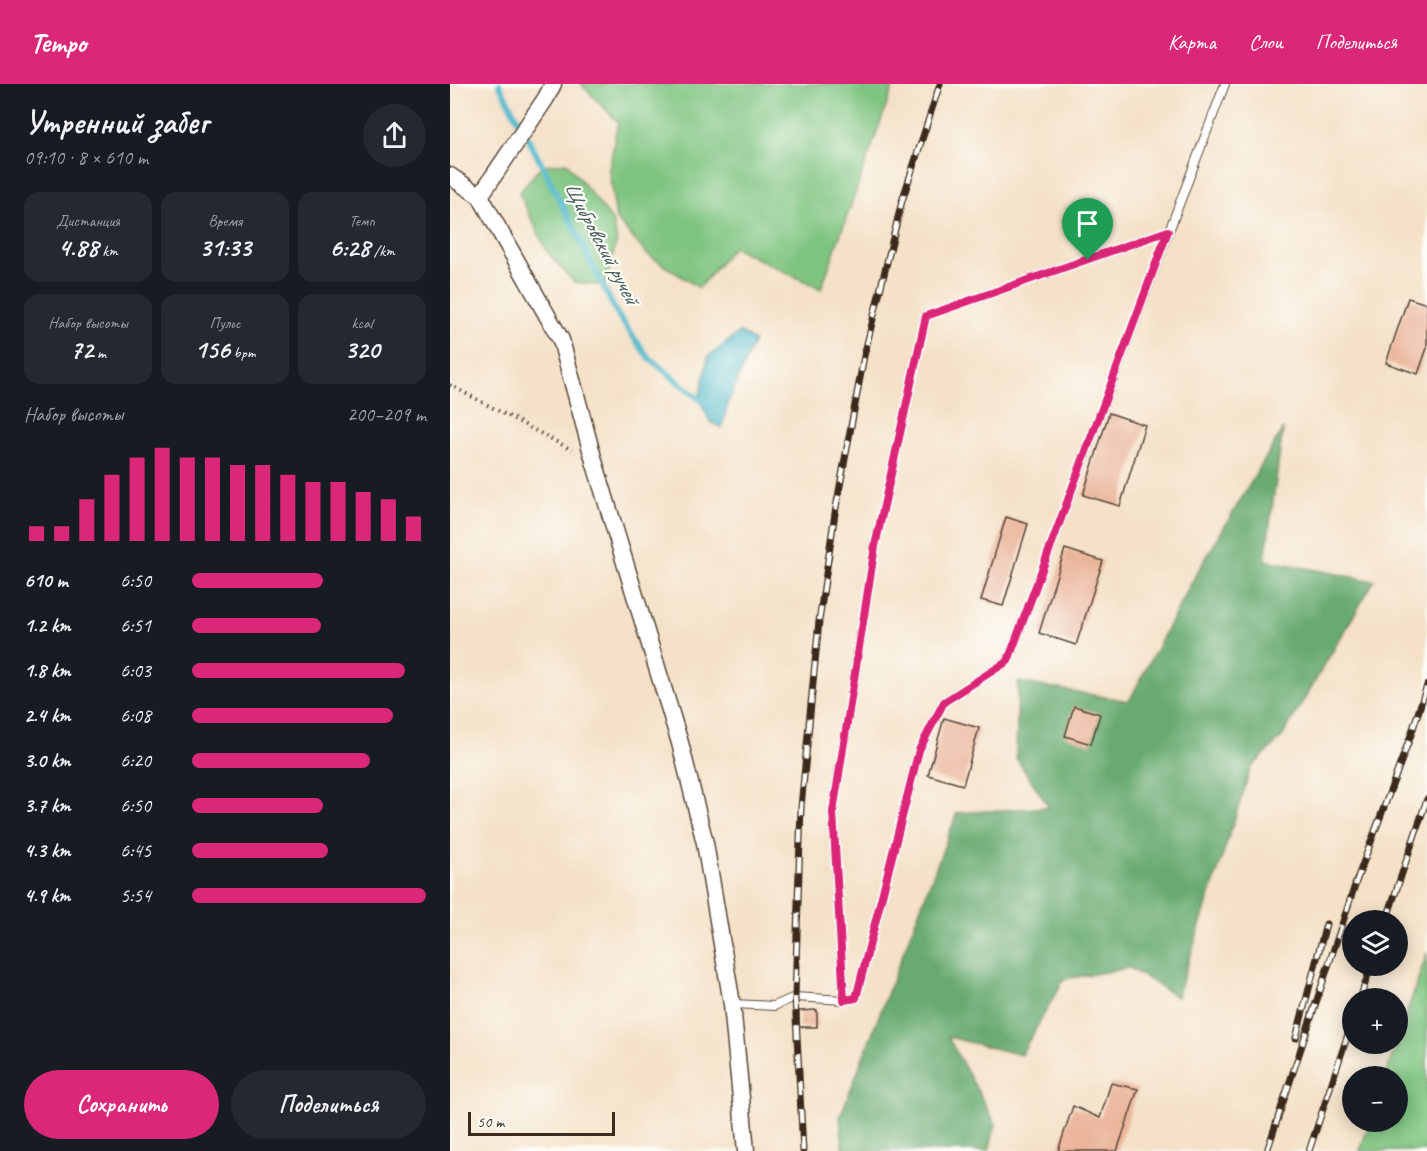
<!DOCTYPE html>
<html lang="ru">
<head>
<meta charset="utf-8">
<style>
	body { margin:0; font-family:Caveat,sans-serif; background:#242831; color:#f1f3f6; height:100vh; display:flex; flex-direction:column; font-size:22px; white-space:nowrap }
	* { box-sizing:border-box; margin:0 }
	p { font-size:20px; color:#9ea1a6 }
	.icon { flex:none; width:33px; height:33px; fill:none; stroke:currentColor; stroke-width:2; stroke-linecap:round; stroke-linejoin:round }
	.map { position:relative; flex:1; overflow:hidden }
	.details { display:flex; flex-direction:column; background:#171b24; width:450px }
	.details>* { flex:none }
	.fabs { position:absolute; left:892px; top:826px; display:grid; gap:12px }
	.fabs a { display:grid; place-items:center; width:66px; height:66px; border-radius:50%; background:#171b24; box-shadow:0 3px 15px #0003; font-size:30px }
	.scale { position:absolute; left:18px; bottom:15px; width:147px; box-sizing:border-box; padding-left:6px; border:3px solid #3b2a1e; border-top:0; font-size:16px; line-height:21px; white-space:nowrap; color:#3b2a1e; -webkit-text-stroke:4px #fdfcf7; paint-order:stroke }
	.pin { position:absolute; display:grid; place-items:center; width:51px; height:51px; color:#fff; margin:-62px -26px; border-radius:50% 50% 50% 0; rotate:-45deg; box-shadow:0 0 6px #0007 }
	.pin .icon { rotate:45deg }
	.round { display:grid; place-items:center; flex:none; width:63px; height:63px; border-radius:32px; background:#242831 }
	.summary { display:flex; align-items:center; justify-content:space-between; height:102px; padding:0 24px }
	h1 { font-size:33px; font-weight:600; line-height:45px }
	.stats { display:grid; grid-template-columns:repeat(3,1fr); gap:9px; height:102px; padding:6px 24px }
	.stats div { display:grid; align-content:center; border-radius:15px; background:#242831; text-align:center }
	.stats b { font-size:26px; font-weight:600 }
	.stats small { font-size:16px; font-weight:400 }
	.stats p { font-size:16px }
	.chart { height:168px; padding:12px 24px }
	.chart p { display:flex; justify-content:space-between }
	.chart svg { width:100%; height:108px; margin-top:6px; stroke:#db2777; stroke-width:6 }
	.primary-button { display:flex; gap:12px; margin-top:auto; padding:12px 24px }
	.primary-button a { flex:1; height:69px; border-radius:36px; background:#db2777; color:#fff; font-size:24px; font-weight:600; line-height:69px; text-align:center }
	.primary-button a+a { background:#242831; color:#f1f3f6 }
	ul { padding:0 24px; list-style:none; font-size:20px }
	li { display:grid; grid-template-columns:96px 72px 1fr; align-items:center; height:45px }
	li i { height:15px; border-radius:8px; background:#db2777 }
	header { display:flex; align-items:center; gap:36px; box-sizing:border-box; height:84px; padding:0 30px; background:#db2777; color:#fff }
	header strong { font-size:28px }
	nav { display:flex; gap:33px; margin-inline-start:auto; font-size:21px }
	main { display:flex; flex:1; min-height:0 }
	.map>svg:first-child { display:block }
	.green { fill:#7fc581; stroke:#5d7850; stroke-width:1.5 }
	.forest { fill:#67aa6f; stroke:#516a46; stroke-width:1.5 }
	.water { fill:#4db8ca; stroke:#447174; stroke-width:1.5 }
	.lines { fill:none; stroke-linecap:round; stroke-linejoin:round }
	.stream { stroke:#4db8ca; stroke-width:6 }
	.building { fill:#ebb59c }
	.service-casing { stroke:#574537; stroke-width:10 }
	.minor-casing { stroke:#574537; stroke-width:19 }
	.path { stroke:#574537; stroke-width:4; stroke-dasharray:1.5 4.5; stroke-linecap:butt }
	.service { stroke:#fff; stroke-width:8 }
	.minor { stroke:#fff; stroke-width:16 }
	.rail-casing { stroke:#3b2a1e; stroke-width:7 }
	.rail { stroke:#fdfcf7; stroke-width:4.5; stroke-dasharray:14; stroke-linecap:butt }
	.route-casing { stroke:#fff; stroke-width:12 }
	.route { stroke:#db2777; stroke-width:8 }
	.labels { text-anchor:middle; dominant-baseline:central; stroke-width:4.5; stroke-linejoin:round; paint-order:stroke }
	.water-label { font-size:22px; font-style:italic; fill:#415c5a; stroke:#fdfcf7 }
</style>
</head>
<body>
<header>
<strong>Tempo</strong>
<nav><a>Карта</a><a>Слои</a><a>Поделиться</a></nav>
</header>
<main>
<section class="details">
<div class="summary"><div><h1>Утренний забег</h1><p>09:10 · 8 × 610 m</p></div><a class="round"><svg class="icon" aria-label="share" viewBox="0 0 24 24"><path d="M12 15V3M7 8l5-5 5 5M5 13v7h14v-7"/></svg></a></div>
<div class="stats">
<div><p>Дистанция</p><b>4.88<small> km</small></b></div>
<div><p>Время</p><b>31:33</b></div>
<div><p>Темп</p><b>6:28<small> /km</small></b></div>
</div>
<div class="stats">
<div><p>Набор высоты</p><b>72<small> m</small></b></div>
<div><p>Пульс</p><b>156<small> bpm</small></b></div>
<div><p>kcal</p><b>320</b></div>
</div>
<div class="chart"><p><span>Набор высоты</span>200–209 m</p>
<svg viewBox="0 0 160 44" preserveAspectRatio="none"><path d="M5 44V38M15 44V38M25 44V27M35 44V17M45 44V10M55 44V6M65 44V10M75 44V10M85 44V13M95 44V13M105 44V17M115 44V20M125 44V20M135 44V24M145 44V27M155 44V34"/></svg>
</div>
<ul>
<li><b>610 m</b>6:50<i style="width:56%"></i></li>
<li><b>1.2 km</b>6:51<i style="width:55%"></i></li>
<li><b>1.8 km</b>6:03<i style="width:91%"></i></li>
<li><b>2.4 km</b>6:08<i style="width:86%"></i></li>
<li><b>3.0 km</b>6:20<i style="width:76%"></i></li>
<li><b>3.7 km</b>6:50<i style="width:56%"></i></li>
<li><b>4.3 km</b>6:45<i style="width:58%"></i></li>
<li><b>4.9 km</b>5:54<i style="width:100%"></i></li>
</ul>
<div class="primary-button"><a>Сохранить</a><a>Поделиться</a></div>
</section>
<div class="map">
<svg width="977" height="1067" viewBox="0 0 977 1067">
	<rect width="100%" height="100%" fill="#fdfcf7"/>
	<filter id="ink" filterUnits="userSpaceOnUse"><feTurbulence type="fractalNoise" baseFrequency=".0167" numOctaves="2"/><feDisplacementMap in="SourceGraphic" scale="12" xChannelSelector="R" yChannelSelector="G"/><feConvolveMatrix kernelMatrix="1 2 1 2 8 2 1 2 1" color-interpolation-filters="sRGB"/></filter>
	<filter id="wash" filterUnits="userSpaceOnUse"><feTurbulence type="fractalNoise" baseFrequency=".008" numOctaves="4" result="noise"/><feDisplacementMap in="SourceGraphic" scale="24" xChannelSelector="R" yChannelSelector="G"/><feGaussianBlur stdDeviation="1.35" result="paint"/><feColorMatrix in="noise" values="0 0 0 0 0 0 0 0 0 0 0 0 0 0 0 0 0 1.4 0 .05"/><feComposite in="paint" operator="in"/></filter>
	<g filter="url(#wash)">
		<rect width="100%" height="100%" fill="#f4e1c7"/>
		<path class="green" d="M131,0H444L371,205L283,163L249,204L197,170L166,135L159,86L168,38Z
			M117,79L162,136L167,155L155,202L124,198L98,169L69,109L92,81Z
			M977,869V1067H910L920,1038H948V993H935L946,960H948V955Z"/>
		<path class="forest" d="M833,345L815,476L924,497L832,653L801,684L727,913L680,884L614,895L571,971L498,953L546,1040L539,1067H393L390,1033L507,729L599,723L566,674L568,598L679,617L745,492Z"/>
		<path class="water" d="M290,248L304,257L279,316L272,344L260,338L249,315L258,273Z"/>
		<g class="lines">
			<path class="stream" d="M49,0L92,81L167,230L198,273L249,315"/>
		</g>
		<g id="blocks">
			<path class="building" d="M958,214L977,220V264L968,290L936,279Z
				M659,329L695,341L670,422L633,411Z
				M556,433L578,440L553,522L531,516Z
				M615,465L653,477L626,561L589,549Z
				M624,622L650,630L641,660L615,652Z
				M494,634L529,644L513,701L478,691Z
				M367,926V943H349V927Z
				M661,999L688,1005L667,1067H608L623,1022L650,1034Z"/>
		</g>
	</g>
	<g filter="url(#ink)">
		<use href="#blocks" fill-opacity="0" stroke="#574537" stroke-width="1.5"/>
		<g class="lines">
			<g class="service-casing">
				<path id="service" d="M394,916L383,728L425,462L476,232L718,147
					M282,920L324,922L345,913L394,916L406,914L469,666L494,618L558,577L703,189L775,0"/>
			</g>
			<g class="minor-casing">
				<path id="minor" d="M0,92L30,112L111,256L144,377L230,659L255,759L282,920L296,1067
					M30,112L96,14L103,0"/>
			</g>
			<path class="path" d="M0,301L122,366"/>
			<use href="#service" class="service"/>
			<use href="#minor" class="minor"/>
			<g class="rail-casing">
				<path id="rail" d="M936,837L977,715
					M910,915L921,882
					M846,954L876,840
					M353,1067L345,913L351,723L369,537L385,429L414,272L452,117L490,0
					M817,1067L906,798L961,651L977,601
					M859,1067L903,935"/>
			</g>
			<use href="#rail" class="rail"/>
		</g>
	</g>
	<g class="lines" filter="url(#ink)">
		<g class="route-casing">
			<path id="route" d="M718,147L558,577L494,618L469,666L406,914L394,916L383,728L425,462L476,232Z"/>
		</g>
		<use href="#route" class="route"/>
	</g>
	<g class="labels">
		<g class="water-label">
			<text transform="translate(152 159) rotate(62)">Щибровский ручей</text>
		</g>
	</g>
</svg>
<div class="fabs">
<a><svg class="icon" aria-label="layers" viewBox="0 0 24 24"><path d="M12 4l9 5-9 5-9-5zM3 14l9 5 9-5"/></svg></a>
<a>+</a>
<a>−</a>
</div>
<div class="scale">50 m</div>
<div class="pin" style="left:638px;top:176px;background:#1e9e55"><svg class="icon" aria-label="arrive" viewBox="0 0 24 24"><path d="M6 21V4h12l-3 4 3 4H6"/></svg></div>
</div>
</main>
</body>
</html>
